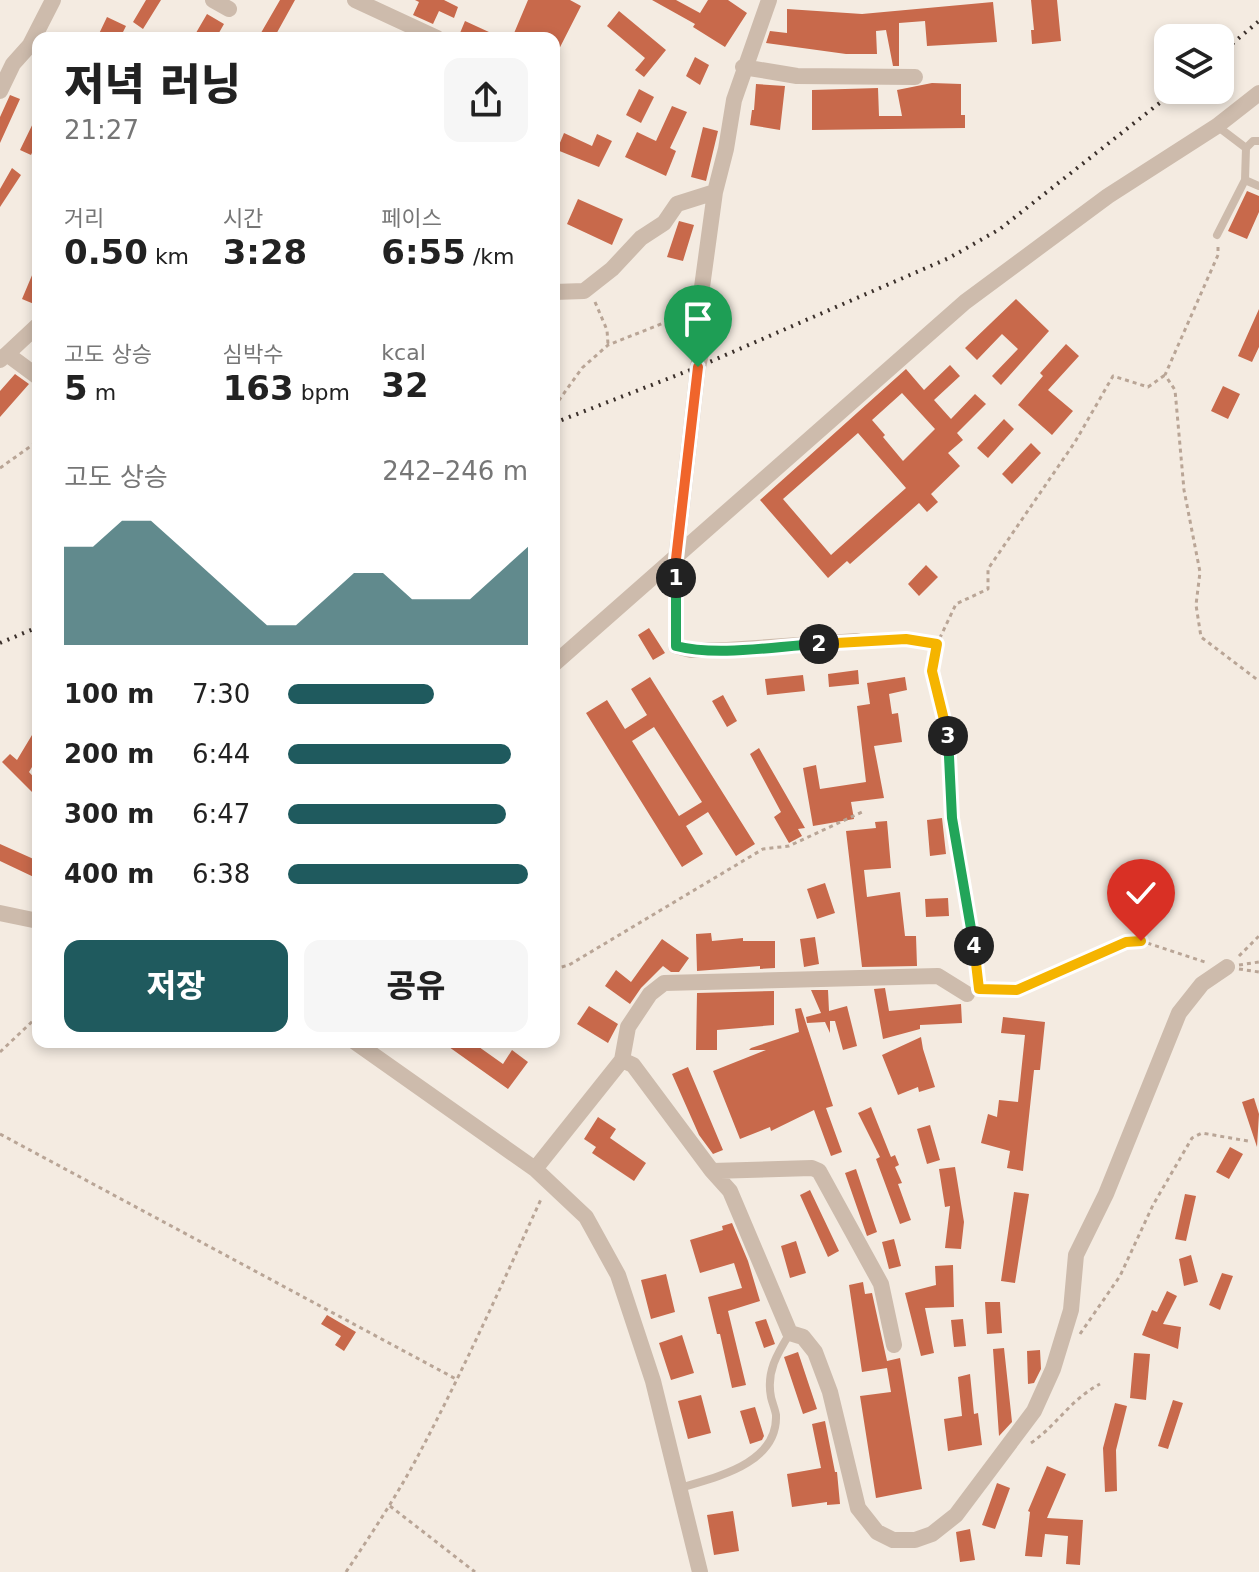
<!DOCTYPE html>
<html lang="ko">
<head>
<meta charset="utf-8">
<style>
	body { margin:0; font-family:"DejaVu Sans","Noto Sans KR",sans-serif; background:#f6f6f6; color:#222; height:100vh; display:flex; flex-direction:column; font-size:30px; white-space:nowrap }
	* { box-sizing:border-box; margin:0 }
	p { font-size:26px; color:#767676 }
	.icon { flex:none; width:44px; height:44px; fill:none; stroke:currentColor; stroke-width:2; stroke-linecap:round; stroke-linejoin:round }
	.map { position:relative; flex:1; overflow:hidden }
	.panel { position:absolute; left:32px; top:32px; width:528px; height:1016px; display:flex; flex-direction:column; background:#fff; border-radius:16px; box-shadow:0 4px 12px #0003 }
	.panel>* { flex:none }
	.buttons { position:absolute; left:1154px; top:24px; display:grid; gap:16px }
	.buttons a { display:grid; place-items:center; width:80px; height:80px; border-radius:16px; background:#fff; box-shadow:0 4px 12px #0003; font-size:40px }
	.pin { position:absolute; display:grid; place-items:center; width:68px; height:68px; color:#fff; margin:-82px -34px; border-radius:50% 50% 50% 0; rotate:-45deg; box-shadow:0 0 8px #0007 }
	.pin .icon { rotate:45deg }
	.km { position:absolute; width:40px; height:40px; margin:-20px; border-radius:50%; background:#222; color:#fff; font-size:22px; line-height:40px; text-align:center }
	.round { display:grid; place-items:center; flex:none; width:84px; height:84px; border-radius:16px; background:#f6f6f6 }
	.head { display:flex; align-items:center; justify-content:space-between; height:136px; padding:0 32px }
	h1 { font-size:44px; font-weight:800; line-height:60px }
	.stats { display:grid; grid-template-columns:repeat(3,1fr); gap:12px; height:136px; padding:8px 32px }
	.stats div { display:grid; align-content:center }
	.stats b { font-size:34px; font-weight:800 }
	.stats small { font-size:22px; font-weight:400 }
	.stats p { font-size:22px }
	.chart { height:224px; padding:16px 32px }
	.chart p { display:flex; justify-content:space-between }
	.chart svg { width:100%; height:144px; margin-top:8px; fill:#1f5a5e; opacity:.7 }
	.cta { display:flex; gap:16px; margin-top:auto; padding:16px 32px }
	.cta a { flex:1; height:92px; border-radius:16px; background:#1f5a5e; color:#fff; font-size:32px; font-weight:800; line-height:92px; text-align:center }
	.cta a+a { background:#f6f6f6; color:#222 }
	ul { padding:0 32px; list-style:none; font-size:26px }
	li { display:grid; grid-template-columns:128px 96px 1fr; align-items:center; height:60px }
	li i { height:20px; border-radius:10px; background:#1f5a5e }
	.map>svg:first-child { display:block }
	.building { fill:#c8694b; fill-rule:evenodd }
	.lines { fill:none; stroke-linecap:round; stroke-linejoin:round }
	.path { stroke:#b9a596; stroke-width:3; stroke-dasharray:4 4; stroke-linecap:butt }
	.service { stroke:#cdbbac; stroke-width:8 }
	.minor { stroke:#cdbbac; stroke-width:16 }
	.rail { stroke:#3b302b; stroke-width:4; stroke-dasharray:2 6; stroke-linecap:butt }
	.split-1-casing { stroke:#fff; stroke-width:16 }
	.split-2-casing { stroke:#fff; stroke-width:16 }
	.split-3-casing { stroke:#fff; stroke-width:16 }
	.split-4-casing { stroke:#fff; stroke-width:16 }
	.split-5-casing { stroke:#fff; stroke-width:16 }
	.split-1 { stroke:#f0652b; stroke-width:10 }
	.split-2 { stroke:#22a559; stroke-width:10 }
	.split-3 { stroke:#f5b400; stroke-width:10 }
	.split-4 { stroke:#22a559; stroke-width:10 }
	.split-5 { stroke:#f5b400; stroke-width:10 }
</style>
</head>
<body>
<div class="map">
<svg width="1259" height="1572" viewBox="0 0 1259 1572">
	<rect width="100%" height="100%" fill="#f4ebe1"/>
	<path class="building" d="M146,0H161L143,29L133,22Z
		M280,0H295L274,38H258Z
		M415,0H444L458,7L454,18L439,11L433,24L413,15L419,2Z
		M528,0H570L581,6L554,59V38H512Z
		M652,0H676L700,13L708,0H728L747,13L725,47L693,27L695,24Z
		M1031,0H1057L1061,41L1032,44L1031,30H1034Z
		M993,2L997,42L927,46L925,21L899,23V66H893L886,30L876,31L877,54H846L766,43L770,31L787,33V9L862,14Z
		M619,11L666,50L644,77L635,70L645,58L607,26Z
		M207,14L224,24L216,38H193Z
		M107,17L126,26L120,38H97Z
		M465,21L502,38H470L460,33Z
		M695,57L709,65L700,85L686,76Z
		M932,83L961,84V115H965V128L812,130V90L878,88L879,116H902L897,90Z
		M756,84L785,86L780,130L750,125L752,110H754Z
		M639,89L654,97L641,123L626,115Z
		M10,95L20,99L0,143V117Z
		M672,106L687,112L670,148L676,151L666,176L625,157L637,132L656,141Z
		M38,113V140L31,155L20,150Z
		M703,127L718,131L706,181L691,177Z
		M564,133L592,146L597,134L612,141L599,167L557,150Z
		M12,168L21,175L0,207V189Z
		M1247,191L1259,196V212L1247,239L1228,231Z
		M578,199L623,219L612,245L567,224Z
		M679,221L694,225L683,261L667,257Z
		M38,261V296L34,304L22,299Z
		M1016,299L1049,331L1001,385L992,376L1018,349L1002,334L977,360L965,348Z
		M1259,309V347L1252,362L1238,356Z
		M1066,344L1079,356L1048,390L1073,411L1052,435L1018,405L1043,376L1040,373Z
		M950,365L960,376L934,400L951,419L975,394L986,404L957,433L963,440L948,453L960,466L931,494L938,502L927,512L919,503L850,564L847,561L828,578L760,500L906,369L924,390ZM902,393L935,429L903,461L883,437L885,435L872,420ZM858,433L906,488L831,555L783,499Z
		M15,374L29,384L0,417V391Z
		M1223,386L1240,394L1228,419L1211,411Z
		M1004,419L1014,429L988,458L977,448Z
		M1031,443L1041,453L1012,484L1002,474Z
		M926,565L938,577L919,596L908,584Z
		M649,628L665,653L653,660L638,635Z
		M858,670L859,684L829,687L828,674Z
		M803,675L805,691L767,695L765,679Z
		M650,677L755,844L736,856L708,812L686,826L703,854L682,867L586,713L607,700L625,729L647,715L631,689ZM654,727L702,802L679,816L632,741Z
		M905,677L907,690L889,694L892,714L898,713L902,742L874,746L884,798L851,802L854,819L813,826L803,768L816,765L820,789L866,782L857,706L870,704L867,683Z
		M723,695L737,721L727,727L712,701Z
		M38,725V757L29,772L38,782V798L2,762L10,754L17,760Z
		M759,748L805,828L798,829L802,836L789,843L774,817L781,812L750,754Z
		M942,818L946,854L930,856L927,820Z
		M887,821L891,868L864,870L867,897L900,892L905,936H916L917,966L862,967L846,831L876,828L875,822Z
		M0,844L38,861V879L0,861Z
		M825,883L835,913L817,919L807,889Z
		M948,898L949,916L926,917L925,899Z
		M711,933L712,941L743,938V941H775V968L760,969V966L697,971L696,934Z
		M815,937L819,964L804,967L800,939Z
		M662,939L689,958L679,972H671L663,966L641,988L630,1004L605,986L616,970L631,982Z
		M885,988L889,1011L961,1004L962,1023L920,1025V1029L883,1039L874,989Z
		M811,990H828L829,1011L847,1006L857,1046L843,1050L835,1021H830V1033L825,1022L807,1023L806,1017L821,1013Z
		M774,991V1025L717,1030V1050H696L697,993Z
		M589,1006L618,1024L608,1043L577,1024Z
		M801,1008L833,1106L826,1108L842,1152L831,1156L814,1110L771,1131L770,1127L740,1139L713,1071L766,1050H749L751,1048L799,1032L795,1009Z
		M1003,1017L1045,1022L1040,1070H1034L1023,1171L1007,1168L1010,1151L981,1143L988,1114L997,1117L999,1100L1018,1102L1025,1035L1001,1033Z
		M921,1037L923,1049L935,1087L919,1092L918,1087L898,1095L882,1055Z
		M442,1042H472L503,1064L512,1050L528,1062L508,1089Z
		M688,1067L723,1150L713,1154L699,1135L672,1074Z
		M1254,1098L1259,1114L1257,1147L1242,1102Z
		M871,1107L891,1157L895,1155L899,1165L895,1167L902,1183L898,1184L911,1220L900,1224L876,1159L880,1157L858,1113Z
		M598,1117L616,1129L610,1138L646,1163L634,1181L592,1153L596,1147L584,1139Z
		M930,1125L940,1160L927,1164L917,1129Z
		M1230,1147L1243,1154L1229,1179L1216,1172Z
		M955,1167L964,1222L961,1249L945,1248L950,1206L945,1207L939,1169Z
		M856,1169L877,1232L867,1236L845,1173Z
		M810,1190L839,1251L828,1257L800,1195Z
		M1014,1192L1029,1194L1015,1283L1001,1281Z
		M1185,1194L1196,1196L1186,1241L1175,1239Z
		M732,1223L748,1261L760,1301L728,1311L746,1385L732,1388L720,1334H717L708,1297L742,1288L734,1263L700,1273L690,1240L723,1230L722,1226Z
		M894,1239L901,1266L889,1269L882,1242Z
		M796,1241L806,1273L790,1278L781,1246Z
		M1191,1255L1198,1282L1184,1286L1179,1259Z
		M953,1265L954,1307L925,1308L934,1353L921,1356L905,1293L936,1285L935,1266Z
		M1222,1273L1233,1276L1220,1310L1209,1305Z
		M666,1274L675,1312L651,1319L641,1280Z
		M863,1282L865,1294L872,1293L887,1361L900,1358L922,1489L876,1498L860,1396L891,1392L887,1368L862,1372L849,1285Z
		M1167,1291L1177,1296L1163,1324L1181,1327L1178,1349L1142,1335L1152,1310L1157,1312Z
		M985,1302H1000L1002,1333L987,1334Z
		M327,1315L356,1332L344,1351L335,1345L341,1336L321,1324Z
		M766,1319L775,1344L764,1348L755,1322Z
		M963,1319L966,1346L954,1347L951,1320Z
		M682,1335L694,1373L671,1380L659,1343Z
		M1004,1348L1012,1422L999,1436L993,1349Z
		M1040,1350L1041,1369L1034,1383L1028,1384L1027,1351Z
		M798,1352L817,1409L803,1414L784,1357Z
		M1134,1353L1150,1354L1146,1400L1130,1398Z
		M970,1374L974,1414L978,1413L982,1445L948,1451L944,1419L962,1416L958,1377Z
		M701,1395L711,1433L688,1439L678,1401Z
		M1173,1400L1183,1403L1168,1449L1158,1446Z
		M1115,1403L1127,1406L1116,1450L1117,1491L1105,1492L1103,1448Z
		M755,1407L764,1436L762,1440L750,1444L740,1411Z
		M825,1421L835,1472H837L840,1504L827,1505V1502L792,1507L787,1474L821,1468L812,1424Z
		M1047,1466L1066,1474L1047,1518L1083,1520L1080,1565L1066,1564L1068,1536L1045,1534L1042,1557L1025,1556L1030,1512L1028,1511Z
		M997,1483L1010,1488L995,1529L982,1525Z
		M733,1511L739,1551L714,1555L707,1515Z
		M970,1529L975,1560L960,1562L956,1532Z"/>
	<g class="lines">
		<path class="path" d="M1218,247V255L1165,375L1175,390L1184,490L1200,572L1196,605L1201,637L1259,681
			M595,302L607,330L608,344
			M554,407L582,368L608,345L684,315
			M0,468L38,441
			M873,640L906,639L937,644
			M1239,956L1259,936
			M1239,965L1259,962
			M554,969L569,965L763,849L789,846L862,812
			M1239,969L1259,972
			M979,985L969,906L952,818L947,733L932,671L937,644L956,604L988,589V569L1075,442L1113,376L1148,387L1165,375
			M982,989L1017,990L1126,942L1141,941L1208,963
			M0,1052L38,1016
			M0,1134L456,1379
			M1080,1334L1120,1276L1153,1205L1192,1138L1202,1133L1248,1141
			M1031,1443C1058,1424 1070,1400 1100,1384
			M390,1506L475,1572
			M346,1572C372,1533 398,1494 420,1452C464,1369 503,1282 542,1197"/>
		<path class="service" d="M1246,148L1253,141H1259
			M1245,180L1259,186
			M1217,235L1245,180L1246,148L1217,126
			M680,1488C716,1477 778,1464 776,1415C775,1409 772,1402 771,1397C766,1372 777,1354 790,1333"/>
		<path class="minor" d="M213,0L229,9
			M355,0L437,38
			M769,0L734,100L726,149L715,192L699,309L705,335L698,367L676,559V646L691,650H727L857,641
			M743,67L797,76L915,77
			M0,91L13,64L30,45L53,0
			M554,292L584,291L612,269L641,238L664,223L677,204L715,192
			M7,354L38,325
			M0,360L7,354L38,377
			M554,664L965,302L1108,196L1217,126L1259,93
			M0,913L38,921
			M355,1042L535,1169L586,1217L618,1275L653,1381L700,1572
			M622,1060L633,1065L712,1171L730,1191L790,1333L803,1337L815,1352L830,1392L858,1508L877,1532L893,1540H915L932,1534L956,1515L1034,1411L1053,1369L1071,1310L1076,1255L1106,1194L1179,1013L1202,984L1227,967
			M535,1169L622,1060L628,1027L650,994L664,983L938,976L967,994
			M712,1171L812,1168L819,1171L881,1284L894,1345"/>
		<path class="rail" d="M1220,54L1259,21
			M554,423L698,367L949,258L1000,229L1176,90
			M0,643L38,627"/>
	</g>
	<g class="lines">
		<g class="split-1-casing">
			<path id="split-1" d="M676,578V559L698,367"/>
		</g>
		<g class="split-2-casing">
			<path id="split-2" d="M676,578V646C718,657 776,646 819,644"/>
		</g>
		<g class="split-3-casing">
			<path id="split-3" d="M819,644L906,639L937,644L932,671L948,736"/>
		</g>
		<g class="split-4-casing">
			<path id="split-4" d="M948,736L952,818L974,946"/>
		</g>
		<g class="split-5-casing">
			<path id="split-5" d="M974,946L979,989L1017,990L1126,942L1141,941"/>
		</g>
		<use href="#split-1" class="split-1"/>
		<use href="#split-2" class="split-2"/>
		<use href="#split-3" class="split-3"/>
		<use href="#split-4" class="split-4"/>
		<use href="#split-5" class="split-5"/>
	</g>
</svg>
<div class="buttons">
<a><svg class="icon" aria-label="layers" viewBox="0 0 24 24"><path d="M12 4l9 5-9 5-9-5zM3 14l9 5 9-5"/></svg></a>
</div>
<div class="pin" style="left:698px;top:367px;background:#1e9e55"><svg class="icon" aria-label="arrive" viewBox="0 0 24 24"><path d="M6 21V4h12l-3 4 3 4H6"/></svg></div>
<div class="pin" style="left:1141px;top:941px;background:#d93025"><svg class="icon" aria-label="check" viewBox="0 0 24 24"><path d="M5 12l5 5 9-10"/></svg></div>
<b class="km" style="left:676px;top:578px">1</b>
<b class="km" style="left:819px;top:644px">2</b>
<b class="km" style="left:948px;top:736px">3</b>
<b class="km" style="left:974px;top:946px">4</b>
<section class="panel">
<div class="head"><div><h1>저녁 러닝</h1><p>21:27</p></div><a class="round"><svg class="icon" aria-label="share" viewBox="0 0 24 24"><path d="M12 15V3M7 8l5-5 5 5M5 13v7h14v-7"/></svg></a></div>
<div class="stats">
<div><p>거리</p><b>0.50<small> km</small></b></div>
<div><p>시간</p><b>3:28</b></div>
<div><p>페이스</p><b>6:55<small> /km</small></b></div>
</div>
<div class="stats">
<div><p>고도 상승</p><b>5<small> m</small></b></div>
<div><p>심박수</p><b>163<small> bpm</small></b></div>
<div><p>kcal</p><b>32</b></div>
</div>
<div class="chart"><p><span>고도 상승</span>242–246 m</p>
<svg viewBox="0 0 160 44" preserveAspectRatio="none"><path d="M0 44V14L10 14L20 6L30 6L40 14L50 22L60 30L70 38L80 38L90 30L100 22L110 22L120 30L130 30L140 30L150 22L160 14V44z"/></svg>
</div>
<ul>
<li><b>100 m</b>7:30<i style="width:61%"></i></li>
<li><b>200 m</b>6:44<i style="width:93%"></i></li>
<li><b>300 m</b>6:47<i style="width:91%"></i></li>
<li><b>400 m</b>6:38<i style="width:100%"></i></li>
</ul>
<div class="cta"><a>저장</a><a>공유</a></div>
</section>
</div>
</body>
</html>
